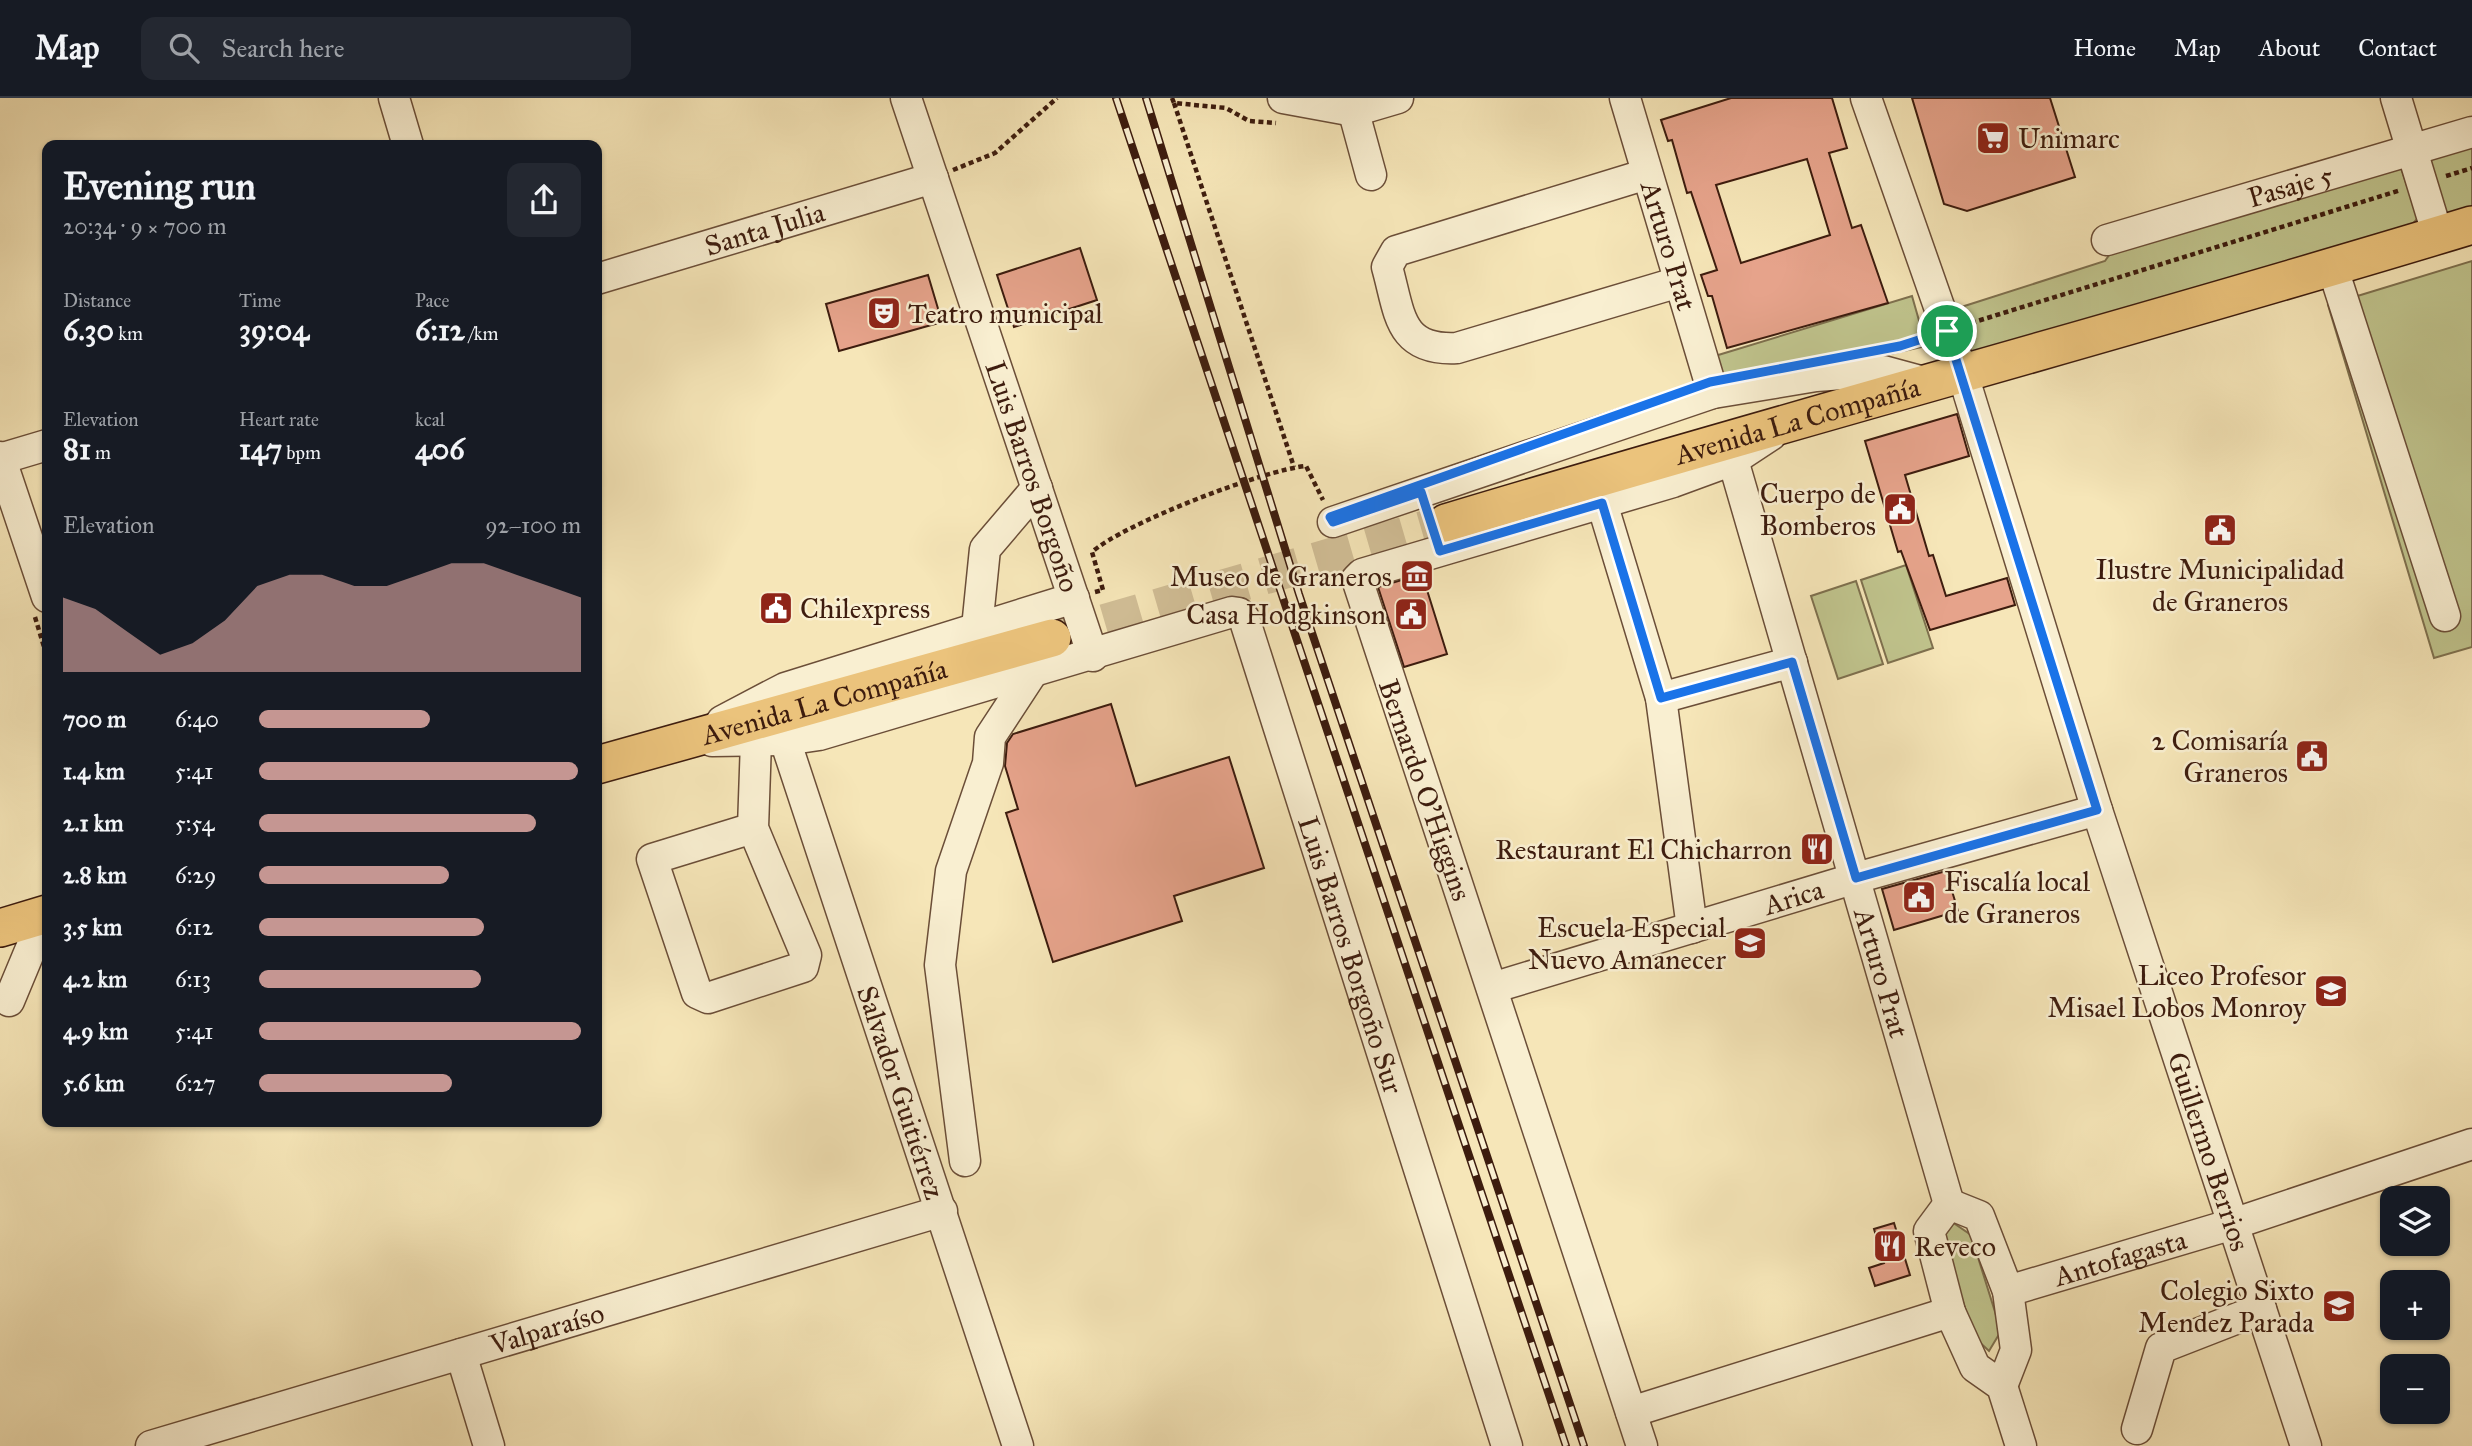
<!DOCTYPE html>
<html lang="en">
<head>
<meta charset="utf-8">
<style>
	body { margin:0; font-family:"IM FELL Great Primer",serif; background:#242831; color:#f1f3f6; height:100vh; display:flex; flex-direction:column; font-size:26px; white-space:nowrap }
	* { box-sizing:border-box; margin:0 }
	p { font-size:23px; color:#9ea1a6 }
	.icon { flex:none; width:38px; height:38px; fill:none; stroke:currentColor; stroke-width:2; stroke-linecap:round; stroke-linejoin:round }
	.map { position:relative; flex:1; overflow:hidden }
	.sheet { position:absolute; left:42px; top:42px; width:560px; height:987px; display:flex; flex-direction:column; background:#171b24; border-radius:14px; box-shadow:0 2px 5px #0004 }
	.sheet>* { flex:none }
	.controls { position:absolute; left:2380px; top:1088px; display:grid; gap:14px }
	.controls a { display:grid; place-items:center; width:70px; height:70px; border-radius:14px; background:#171b24; box-shadow:0 2px 5px #0004; font-size:35px }
	.pin { position:absolute; display:grid; place-items:center; width:60px; height:60px; color:#fff; margin:-30px; border:4px solid #fff; border-radius:50%; box-shadow:0 2px 7px #0007 }
	.round { display:grid; place-items:center; flex:none; width:74px; height:74px; border-radius:14px; background:#242831 }
	.summary { display:flex; align-items:center; justify-content:space-between; height:119px; padding:0 21px }
	h1 { font-size:38px; font-weight:700; line-height:52px }
	.stats { display:grid; grid-template-columns:repeat(3,1fr); gap:10px; height:119px; padding:7px 21px }
	.stats div { display:grid; align-content:center }
	.stats b { font-size:30px; font-weight:700 }
	.stats small { font-size:19px; font-weight:400 }
	.stats p { font-size:19px }
	.chart { height:196px; padding:14px 21px }
	.chart p { display:flex; justify-content:space-between }
	.chart svg { width:100%; height:126px; margin-top:7px; fill:#c59692; opacity:.7 }
	ul { padding:0 21px; list-style:none; font-size:23px }
	li { display:grid; grid-template-columns:112px 84px 1fr; align-items:center; height:52px }
	li i { height:18px; border-radius:9px; background:#c59692 }
	header { display:flex; align-items:center; gap:42px; box-sizing:border-box; height:98px; padding:0 35px; background:#171b24; border-bottom:2px solid #363941 }
	header strong { font-size:33px }
	nav { display:flex; gap:38px; margin-inline-start:auto; font-size:24px }
	.search { width:490px; height:63px; background:#242831; display:flex; align-items:center; gap:18px; box-sizing:border-box; padding:0 24px; border-radius:14px; color:#9ea1a6; font-size:26px }
	.map>svg:first-child { display:block }
	.green { fill:#c0c48d; stroke:#7e704e; stroke-width:2 }
	.building { fill:#e6a38b; stroke:#3d1c0e; stroke-width:2; fill-rule:evenodd }
	.lines { fill:none; stroke-linecap:round; stroke-linejoin:round }
	.major-tunnel { stroke:#d1be96; stroke-width:37; stroke-dasharray:37 18; stroke-linecap:butt }
	.minor-casing { stroke:#6b4e38; stroke-width:33 }
	.major-casing { stroke:#3d1c0e; stroke-width:40 }
	.path { stroke:#3d1c0e; stroke-width:4.5; stroke-dasharray:5 3.5; stroke-linecap:butt }
	.minor { stroke:#f9efd1; stroke-width:30 }
	.major { stroke:#ebc37c; stroke-width:37 }
	.rail-casing { stroke:#3d1c0e; stroke-width:8 }
	.rail { stroke:#f9efd1; stroke-width:5; stroke-dasharray:16; stroke-linecap:butt }
	.route-casing { stroke:#fff; stroke-width:14 }
	.route { stroke:#1a73e8; stroke-width:9 }
	.labels { text-anchor:middle; dominant-baseline:central; stroke-width:5; stroke-linejoin:round; paint-order:stroke }
	.poi-label { font-size:28px; fill:#3d1c0e; stroke:#f9efd1; text-anchor:end }
	.street-label { font-size:28px; fill:#3d1c0e; stroke:#f9efd1 }
</style>
</head>
<body>
<header>
<strong>Map</strong>
<div class="search"><svg class="icon" aria-label="search" viewBox="0 0 24 24"><circle cx="10" cy="10" r="6"/><path d="M15 15l6 6"/></svg>Search here</div>
<nav><a>Home</a><a>Map</a><a>About</a><a>Contact</a></nav>
</header>
<div class="map">
<svg width="2472" height="1348" viewBox="0 0 2472 1348">
	<rect width="100%" height="100%" fill="#f6e6b8"/>
	<filter id="stains"><feTurbulence type="fractalNoise" baseFrequency=".00286" numOctaves="4"/><feColorMatrix values="0 0 0 0 .2 0 0 0 0 .09 0 0 0 0 .02 0 0 0 .5 -.17"/></filter>
	<radialGradient id="worn" r=".72"><stop offset=".6" stop-color="#630" stop-opacity="0"/><stop offset="1" stop-color="#630" stop-opacity=".3"/></radialGradient>
	<path class="green" d="M2472,41V118L2454,123L2434,110L2418,58Z
		M2399,64L2418,120L2406,133L1970,265L1952,212L2105,163L2114,150Z
		M2472,163V549L2434,560L2328,207Z
		M1912,198L1924,240L1922,249L1819,272L1723,286L1715,258Z
		M1906,467L1933,550L1888,565L1861,482Z
		M1856,483L1883,566L1838,581L1811,498Z
		M1952,1124L1971,1137L2001,1233L1989,1253L1974,1239L1943,1140Z"/>
	<path class="building" d="M1731,0H1832L1847,50L1829,55L1852,130L1861,127L1888,205L1727,250L1712,198H1708L1701,177L1717,172L1691,94L1687,95L1672,42L1668,43L1661,22ZM1807,61L1830,137L1741,165L1716,87Z
		M1912,0H2050L2075,79L1967,113L1944,106Z
		M1080,150L1097,202L1014,229L997,177Z
		M928,177L942,224L839,253L826,206Z
		M1957,316L1969,358L1905,377L1929,458L1933,457L1946,498L2007,480L2015,507L1930,532L1901,453L1898,454L1865,343Z
		M1422,476L1447,556L1404,569L1378,489Z
		M1111,606L1136,688L1229,659L1264,770L1174,798L1182,823L1053,864L1006,715L1018,711L1005,668L1007,645L1013,636Z
		M1946,773L1958,813L1894,832L1882,791Z
		M1894,1125L1910,1177L1875,1188L1869,1170L1884,1165L1874,1131Z"/>
	<g class="lines">
		<path class="major-tunnel" d="M1052,540L1446,425"/>
		<g class="minor-casing">
			<g id="minor">
				<path d="M394,0L408,47"/>
				<path id="s1" d="M906,0L1093,558"/>
				<path d="M1283,0L1354,13L1398,0"/>
				<path d="M1350,0L1371,77"/>
				<path id="s2" d="M1625,0L1713,295"/>
				<path id="s3" d="M1866,0L1963,277L2097,712L2306,1348"/>
				<path d="M2396,0L2438,138"/>
				<path d="M1647,76L1396,153L1387,169C1400,215 1398,253 1457,250L1679,184"/>
				<path id="s4" d="M2107,142L2472,34"/>
				<path d="M2333,171L2445,518"/>
				<path id="s5" d="M597,181L933,80"/>
				<path d="M0,359L47,499"/>
				<path d="M0,361L47,347"/>
				<path id="s6" d="M1733,362L1949,1106"/>
				<path d="M1602,405L1661,600L1692,830"/>
				<path d="M1333,424L1713,295L1816,278L1883,273L1931,286"/>
				<path d="M977,530L985,451L1037,390"/>
				<path d="M1661,600L1792,564"/>
				<path d="M722,623L785,590L1074,500"/>
				<path id="s7" d="M785,642L1018,1348"/>
				<path id="s8" d="M712,643L785,642L819,637L1232,514L1239,515L1244,520L1507,1348"/>
				<path d="M753,730L652,761L697,895L708,900L803,869L806,857L753,730L756,643"/>
				<path id="s9" d="M1492,890L1856,780L2097,712"/>
				<path d="M9,903L34,843"/>
				<path d="M965,1063L940,867L951,773L988,665L990,639L1032,575"/>
				<path d="M1949,1106L1929,1133L1950,1214L1975,1269L2002,1288L2021,1348"/>
				<path d="M1949,1106L1979,1118L2008,1193L2016,1252L2002,1288"/>
				<path id="s10" d="M2008,1193L2233,1126L2472,1046"/>
				<path d="M461,1256L489,1348"/>
				<path d="M1631,1314L1950,1214"/>
				<path d="M2137,1331L2161,1250L2261,1211"/>
				<path id="s11" d="M151,1348L942,1113"/>
				<path d="M1642,1348L1357,481L1362,476L1673,384L1733,362L1771,337"/>
			</g>
		</g>
		<g class="major-casing">
			<g id="major">
				<path id="s12" d="M1446,425C1787,322 2131,231 2472,127"/>
				<path id="s13" d="M597,667L1052,540"/>
				<path d="M0,830L47,816"/>
			</g>
		</g>
		<path class="path" d="M1172,0L1174,5L1226,10L1249,23L1276,25
			M1174,5L1294,369
			M953,72L995,55L1057,0
			M2446,78L2472,70
			M1971,225L2401,92
			M1894,249L1926,239
			M1095,494L1103,492L1092,454C1123,426 1263,372 1306,368L1323,402
			M35,519L47,559"/>
		<use href="#minor" class="minor"/>
		<use href="#major" class="major"/>
		<g class="rail-casing">
			<path id="rail" d="M1116,0L1566,1348
				M1146,0L1299,496L1584,1348"/>
		</g>
		<use href="#rail" class="rail"/>
	</g>
	<g class="lines">
		<g class="route-casing">
			<path id="route" d="M1947,233L2097,712L1856,780L1792,564L1661,600L1602,405L1440,453L1421,394L1333,424L1330,419L1710,284L1900,248Z"/>
		</g>
		<use href="#route" class="route"/>
	</g>
	<defs>
		<g id="supermarket-square" transform="scale(1.75)"><rect x="-9" y="-9" width="18" height="18" rx="4" fill="#8f2418" stroke="#f9efd1"/><path d="M-6-5.5h2.5l.6 2H6L4.5 2H-2.5L-4.4-4H-6ZM-1.5 3.2a1.3 1.3 0 1 0 .1 0ZM3 3.2a1.3 1.3 0 1 0 .1 0Z" fill="#fff"/></g>
		<g id="theatre-square" transform="scale(1.75)"><rect x="-9" y="-9" width="18" height="18" rx="4" fill="#8f2418" stroke="#f9efd1"/><path d="M-5-5.5Q0-4 5-5.5V0Q5 5 0 6Q-5 5-5 0ZM-3.3-2.5H-1v1.5H-3.3ZM1-2.5H3.3v1.5H1ZM-2.8 1Q0 5.5 2.8 1Z" fill="#fff"/></g>
		<g id="civic-square" transform="scale(1.75)"><rect x="-9" y="-9" width="18" height="18" rx="4" fill="#8f2418" stroke="#f9efd1"/><path d="M-.6-6.5H3V-4.5H.6V-3L4-1V1h2V6H-6V1h2V-1L-.6-3ZM-1.2 2.5V6h2.4V2.5Z" fill="#fff"/></g>
		<g id="museum-square" transform="scale(1.75)"><rect x="-9" y="-9" width="18" height="18" rx="4" fill="#8f2418" stroke="#f9efd1"/><path d="M0-6L6-3V-2H-6V-3ZM-5-1h2V3h-2ZM-1-1h2V3h-2ZM3-1h2V3H3ZM-6 4H6V6H-6Z" fill="#fff"/></g>
		<g id="restaurant-square" transform="scale(1.75)"><rect x="-9" y="-9" width="18" height="18" rx="4" fill="#8f2418" stroke="#f9efd1"/><path d="M-5-6h1v4h1v-4h1v4h1v-4h1v5L-1.5 .5V6h-2V.5L-5-1ZM5-6V6H3V1.5H1.5Q1.5-4 5-6Z" fill="#fff"/></g>
		<g id="school-square" transform="scale(1.75)"><rect x="-9" y="-9" width="18" height="18" rx="4" fill="#8f2418" stroke="#f9efd1"/><path d="M0-5L7-2L0 1L-7-2ZM-4 1L0 2.5L4 1V4Q0 6-4 4Z" fill="#fff"/></g>
	</defs>
	<g fill-rule="evenodd">
		<use href="#supermarket-square" x="1993" y="40"/>
		<use href="#theatre-square" x="884" y="215"/>
		<use href="#civic-square" x="1900" y="411"/>
		<use href="#civic-square" x="2220" y="432"/>
		<use href="#museum-square" x="1417" y="478"/>
		<use href="#civic-square" x="776" y="510"/>
		<use href="#civic-square" x="1411" y="516"/>
		<use href="#civic-square" x="2312" y="658"/>
		<use href="#restaurant-square" x="1817" y="751"/>
		<use href="#civic-square" x="1919" y="799"/>
		<use href="#school-square" x="1750" y="845"/>
		<use href="#school-square" x="2331" y="893"/>
		<use href="#restaurant-square" x="1890" y="1148"/>
		<use href="#school-square" x="2339" y="1208"/>
	</g>
	<g class="labels">
		<g class="poi-label">
			<text x="2018" y="40" text-anchor="start">Unimarc</text>
			<text x="908" y="215" text-anchor="start">Teatro municipal</text>
			<text x="1876" y="395">Cuerpo de<tspan x="1876" dy="32">Bomberos</tspan></text>
			<text x="2220" y="471" text-anchor="middle">Ilustre Municipalidad<tspan x="2220" dy="32">de Graneros</tspan></text>
			<text x="1392" y="478">Museo de Graneros</text>
			<text x="800" y="510" text-anchor="start">Chilexpress</text>
			<text x="1386" y="516">Casa Hodgkinson</text>
			<text x="2288" y="642">2 Comisaría<tspan x="2288" dy="32">Graneros</tspan></text>
			<text x="1792" y="751">Restaurant El Chicharron</text>
			<text x="1944" y="783" text-anchor="start">Fiscalía local<tspan x="1944" dy="32">de Graneros</tspan></text>
			<text x="1726" y="829">Escuela Especial<tspan x="1726" dy="32">Nuevo Amanecer</tspan></text>
			<text x="2306" y="877">Liceo Profesor<tspan x="2306" dy="32">Misael Lobos Monroy</tspan></text>
			<text x="1914" y="1148" text-anchor="start">Reveco</text>
			<text x="2314" y="1192">Colegio Sixto<tspan x="2314" dy="32">Mendez Parada</tspan></text>
		</g>
		<g class="street-label">
			<text stroke="none"><textPath href="#s4" startOffset="191">Pasaje 5</textPath></text>
			<text stroke="none"><textPath href="#s5" startOffset="175">Santa Julia</textPath></text>
			<text stroke="none"><textPath href="#s2" startOffset="154">Arturo Prat</textPath></text>
			<text stroke="none"><textPath href="#s12" startOffset="366">Avenida La Compañía</textPath></text>
			<text stroke="none"><textPath href="#s1" startOffset="399">Luis Barros Borgoño</textPath></text>
			<text stroke="none"><textPath href="#s13" startOffset="236">Avenida La Compañía</textPath></text>
			<text transform="translate(1425 692) rotate(71)">Bernardo O'Higgins</text>
			<text stroke="none"><textPath href="#s9" startOffset="315">Arica</textPath></text>
			<text stroke="none"><textPath href="#s8" startOffset="906">Luis Barros Borgoño Sur</textPath></text>
			<text stroke="none"><textPath href="#s6" startOffset="534">Arturo Prat</textPath></text>
			<text stroke="none"><textPath href="#s7" startOffset="371">Salvador Guitiérrez</textPath></text>
			<text stroke="none"><textPath href="#s3" startOffset="1108">Guillermo Berrios</textPath></text>
			<text stroke="none"><textPath href="#s10" startOffset="117">Antofagasta</textPath></text>
			<text stroke="none"><textPath href="#s11" startOffset="413">Valparaíso</textPath></text>
		</g>
	</g>
	<rect width="100%" height="100%" filter="url(#stains)"/>
	<rect width="100%" height="100%" fill="url(#worn)"/>
</svg>
<div class="controls">
<a><svg class="icon" aria-label="layers" viewBox="0 0 24 24"><path d="M12 4l9 5-9 5-9-5zM3 14l9 5 9-5"/></svg></a>
<a>+</a>
<a>−</a>
</div>
<div class="pin" style="left:1947px;top:233px;background:#1e9e55"><svg class="icon" aria-label="arrive" viewBox="0 0 24 24"><path d="M6 21V4h12l-3 4 3 4H6"/></svg></div>
<section class="sheet">
<div class="summary"><div><h1>Evening run</h1><p>20:34 · 9 × 700 m</p></div><a class="round"><svg class="icon" aria-label="share" viewBox="0 0 24 24"><path d="M12 15V3M7 8l5-5 5 5M5 13v7h14v-7"/></svg></a></div>
<div class="stats">
<div><p>Distance</p><b>6.30<small> km</small></b></div>
<div><p>Time</p><b>39:04</b></div>
<div><p>Pace</p><b>6:12<small> /km</small></b></div>
</div>
<div class="stats">
<div><p>Elevation</p><b>81<small> m</small></b></div>
<div><p>Heart rate</p><b>147<small> bpm</small></b></div>
<div><p>kcal</p><b>406</b></div>
</div>
<div class="chart"><p><span>Elevation</span>92–100 m</p>
<svg viewBox="0 0 160 44" preserveAspectRatio="none"><path d="M0 44V18L10 22L20 30L30 38L40 34L50 26L60 14L70 10L80 10L90 14L100 14L110 10L120 6L130 6L140 10L150 14L160 18V44z"/></svg>
</div>
<ul>
<li><b>700 m</b>6:40<i style="width:53%"></i></li>
<li><b>1.4 km</b>5:41<i style="width:99%"></i></li>
<li><b>2.1 km</b>5:54<i style="width:86%"></i></li>
<li><b>2.8 km</b>6:29<i style="width:59%"></i></li>
<li><b>3.5 km</b>6:12<i style="width:70%"></i></li>
<li><b>4.2 km</b>6:13<i style="width:69%"></i></li>
<li><b>4.9 km</b>5:41<i style="width:100%"></i></li>
<li><b>5.6 km</b>6:27<i style="width:60%"></i></li>
</ul>
</section>
</div>
</body>
</html>
